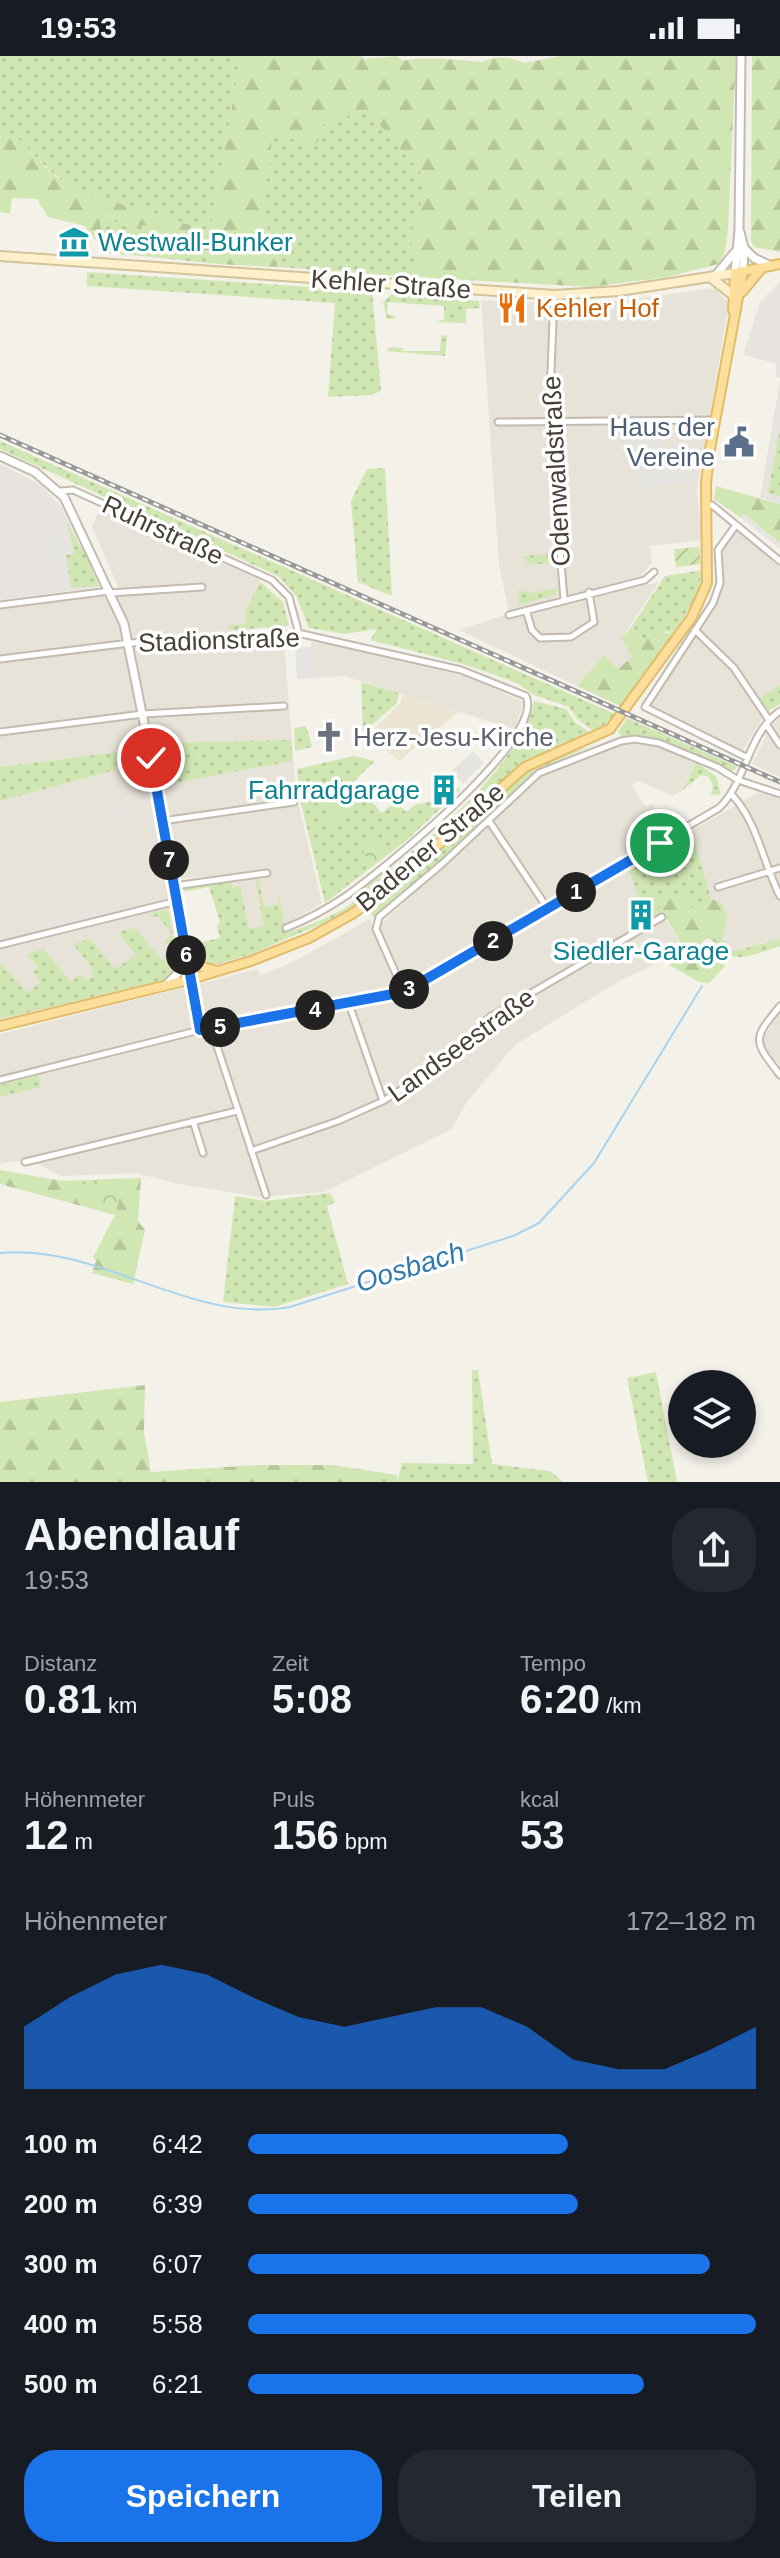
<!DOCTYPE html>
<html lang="de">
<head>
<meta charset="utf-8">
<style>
	body { margin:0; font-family:Helvetica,sans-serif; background:#242831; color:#f1f3f6; height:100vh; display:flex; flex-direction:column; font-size:30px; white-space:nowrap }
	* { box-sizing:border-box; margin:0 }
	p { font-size:26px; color:#9ea1a6 }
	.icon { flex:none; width:44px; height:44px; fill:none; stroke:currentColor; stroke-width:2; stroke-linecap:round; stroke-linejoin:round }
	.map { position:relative; height:1426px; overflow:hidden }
	.sheet { display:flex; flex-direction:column; background:#171b24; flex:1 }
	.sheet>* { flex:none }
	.fabs { position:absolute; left:668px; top:1314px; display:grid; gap:16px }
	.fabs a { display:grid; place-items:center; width:88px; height:88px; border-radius:50%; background:#171b24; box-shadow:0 4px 12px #0003; font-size:40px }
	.pin { position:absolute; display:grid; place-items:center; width:68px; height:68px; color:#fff; margin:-34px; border:4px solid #fff; border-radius:50%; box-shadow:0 2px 8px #0007 }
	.km { position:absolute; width:40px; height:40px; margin:-20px; border-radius:50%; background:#222; color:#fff; font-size:22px; line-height:40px; text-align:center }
	.round { display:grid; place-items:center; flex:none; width:84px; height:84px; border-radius:32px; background:#242831 }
	.summary { display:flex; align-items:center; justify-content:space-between; height:136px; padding:0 24px }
	h1 { font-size:44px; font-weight:600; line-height:60px }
	.metrics { display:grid; grid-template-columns:repeat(3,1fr); gap:12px; height:136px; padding:8px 24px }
	.metrics div { display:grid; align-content:center }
	.metrics b { font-size:40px; font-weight:600 }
	.metrics small { font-size:22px; font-weight:400 }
	.metrics p { font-size:22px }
	.chart { height:224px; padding:16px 24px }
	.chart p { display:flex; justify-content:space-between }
	.chart svg { width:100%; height:144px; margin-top:8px; fill:#1a73e8; opacity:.7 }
	.primary-button { display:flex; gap:16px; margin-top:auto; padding:16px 24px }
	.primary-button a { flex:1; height:92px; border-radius:32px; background:#1a73e8; color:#fff; font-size:32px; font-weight:600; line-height:92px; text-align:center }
	.primary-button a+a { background:#242831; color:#f1f3f6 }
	ul { padding:0 24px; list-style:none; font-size:26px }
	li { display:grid; grid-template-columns:128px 96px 1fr; align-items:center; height:60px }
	li i { height:20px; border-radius:10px; background:#1a73e8 }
	.status { display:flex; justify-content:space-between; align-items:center; height:56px; padding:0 40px; background:#171b24; direction:ltr }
	.status svg { height:22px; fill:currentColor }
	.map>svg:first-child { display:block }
	.residential { fill:#e8e3d8; fill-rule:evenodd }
	.industrial { fill:#e7e3de }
	.education { fill:#ede5d4 }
	.grass { fill:url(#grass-dots) }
	.forest { fill:url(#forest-firs) }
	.park { fill:url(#park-crowns) }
	.garden { fill:url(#garden-furrows) }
	.pitch { fill:#d1e7b3 }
	.parking { fill:#e6e4e1 }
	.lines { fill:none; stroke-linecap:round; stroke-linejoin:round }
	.stream { stroke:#a8d3ef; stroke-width:2 }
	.minor-casing { stroke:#c3bbaf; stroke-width:9 }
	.tertiary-casing { stroke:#c3bbaf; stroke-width:11 }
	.secondary-casing { stroke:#d3c39a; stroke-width:12 }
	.primary-casing { stroke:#e1bc6b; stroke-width:12 }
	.minor { stroke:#fff; stroke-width:5 }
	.tertiary { stroke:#fff; stroke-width:7 }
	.secondary { stroke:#fdf0ca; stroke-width:8 }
	.primary { stroke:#fbdf9b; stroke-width:8 }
	.rail-casing { stroke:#989898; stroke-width:5 }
	.rail { stroke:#fff; stroke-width:2; stroke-dasharray:6; stroke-linecap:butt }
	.route-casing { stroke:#fff; stroke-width:16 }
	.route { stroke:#1a73e8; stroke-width:10 }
	.labels { text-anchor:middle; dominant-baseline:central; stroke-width:7; stroke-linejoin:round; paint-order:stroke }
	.culture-label { font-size:26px; fill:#0d838f; stroke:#fff; text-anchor:start }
	.street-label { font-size:26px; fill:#484138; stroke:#fff }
	.food-label { font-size:26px; fill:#c56008; stroke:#fff; text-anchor:start }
	.service-label { font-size:26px; fill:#4e5e75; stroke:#fff; text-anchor:end }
	.worship-label { font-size:26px; fill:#5b616d; stroke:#fff; text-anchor:start }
	.water-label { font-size:28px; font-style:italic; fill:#3179aa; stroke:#fff }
</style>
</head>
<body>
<div class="status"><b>19:53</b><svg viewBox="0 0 49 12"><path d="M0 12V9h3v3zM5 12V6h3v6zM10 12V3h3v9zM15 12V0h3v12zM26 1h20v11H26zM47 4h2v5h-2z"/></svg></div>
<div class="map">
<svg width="780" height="1426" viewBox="0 0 780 1426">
	<defs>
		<pattern id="grass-dots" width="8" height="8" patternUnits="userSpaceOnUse" patternTransform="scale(2)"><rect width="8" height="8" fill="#d1e7b3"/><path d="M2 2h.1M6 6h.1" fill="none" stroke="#b5c79b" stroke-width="1.8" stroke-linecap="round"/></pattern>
		<pattern id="forest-firs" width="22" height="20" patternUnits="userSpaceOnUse" patternTransform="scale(2)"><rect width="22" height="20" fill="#d1e7b3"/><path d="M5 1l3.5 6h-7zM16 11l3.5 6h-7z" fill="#b5c79b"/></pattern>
		<pattern id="park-crowns" width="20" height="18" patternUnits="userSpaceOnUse" patternTransform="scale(2)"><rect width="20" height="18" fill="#d1e7b3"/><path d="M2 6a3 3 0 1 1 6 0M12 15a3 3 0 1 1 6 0" fill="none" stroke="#b5c79b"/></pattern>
		<pattern id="garden-furrows" width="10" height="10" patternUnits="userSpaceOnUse" patternTransform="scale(2)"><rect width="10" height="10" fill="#d1e7b3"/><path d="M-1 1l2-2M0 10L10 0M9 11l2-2" fill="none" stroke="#b5c79b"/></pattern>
	</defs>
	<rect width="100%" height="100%" fill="#f4f1e9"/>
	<path class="residential" d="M715,232L729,248L697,434L702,484L649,490L652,507L642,518L647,529L659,526L622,582L633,601L618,613L604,599L577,630L459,574L505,559L508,553L499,509L481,244L562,248L609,246Z
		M100,453L260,524L248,555L250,587L284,585L296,737L322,847L283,870L224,885L210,820L166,824L179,902L0,945V745L116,714V708H122L140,693L0,711V553L121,538L92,470ZM290,684L162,729V728L156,687Z
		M736,474L780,511V629L753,645L762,663L743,695L650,651V646L714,553L723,524L722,492Z
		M311,586L341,590L466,621L524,646L514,673L344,620L313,622Z
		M780,661V721L752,708L771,670Z
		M632,686L658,690L696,706L683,734L673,740L638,725L631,729L646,751L652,747L674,785L759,736L780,743V883L729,896L723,879L727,862L662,858L685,894L621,924L515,989L466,1047L452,1073L324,1136L259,1141L174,1127L136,1117L61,1120L28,1103L0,1108V978L258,913L261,919L293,906L370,863L373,870L382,867L537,723L572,706Z
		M780,957V1011L761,985Z"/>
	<path class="industrial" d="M780,226V322L775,321L777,308L743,299L760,246Z
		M780,324V448L760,441Z
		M0,408L41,429L61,450L100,531L0,544Z"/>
	<path class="education" d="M403,638L458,656L399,705L368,679L400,647Z"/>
	<path class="grass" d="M0,0H241L210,175L71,133L7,76L0,81Z
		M366,53L429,126L409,183L415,195L413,221L277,211V194L261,157L274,72L322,69Z
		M104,158L135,173L144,169L217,208L132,199L133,194L108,188L100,169Z
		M87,216L372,235L381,335L371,339L328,341L335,247L87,230Z
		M393,237L479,245L480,252L466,253V267L435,266L444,263V250L388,246L387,259L395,260V263H387L383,246Z
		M441,279L447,280L445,300L386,295L391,291L403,292V295H440Z
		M780,373V440L768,437Z
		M0,385L615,658L596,677L577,663L569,651L534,639L517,627L463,608L370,584L377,573L345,578L309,572L296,540L278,520L0,393Z
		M385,412L392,540L358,526L351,445L367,413Z
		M67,467L88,503L99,530L71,532L66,499L74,498Z
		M551,498V507L527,509V503H523V500Z
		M703,514L696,542L673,578L667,575L645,584L630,573L665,520Z
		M260,526L283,546L289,570L229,574V569L246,568L245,556Z
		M557,532L555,539L519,549L518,534L532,537Z
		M361,626L399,637L397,647L363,677Z
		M780,629V648L768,655L759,642Z
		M534,645L566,653L575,666L593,679L524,705L428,795L340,860L249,899L214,909L199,906L194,897V888L220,882L217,870L220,866L209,831L183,836L185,832L231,825L233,831L240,830L249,873L264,870L255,821L258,820L264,851L278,848V836L286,877C305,871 355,854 361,835C422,789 513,721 534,645Z
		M627,662L738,711L732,715L656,682L622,681L618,676Z
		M306,670L312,691L295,695L294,672Z
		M291,684L293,705L162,729L155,687Z
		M594,689L535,715L432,813L374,862L368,853L427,807L521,720L549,704Z
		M141,693L136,704L116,708V714L0,745V711Z
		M354,700L375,705L353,726L382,757L391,749L385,742L388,738L406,756L415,749L433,745L437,748L456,730L460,734L407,784L325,847L300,743L297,713Z
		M696,706L716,720L721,738L711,739L713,729L709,721L701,719L683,734Z
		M692,775L711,843L699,862L692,851L661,849L657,858L646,864L629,813L641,805L647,816L651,815L646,802L651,798L661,814L677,805L669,788Z
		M165,854L169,857L177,906L176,914L167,924L0,963V906L27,937L41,926L33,916L38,911L27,898L44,893L71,926L81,918L85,923L94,921L91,910L73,888L90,883L115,913L136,899L118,876L135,872L162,904L173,895L165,885L172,878L158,860L152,861L151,857Z
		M780,883V890C760,896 734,911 719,891L725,884L730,896Z
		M38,1019L41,1031L0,1041V1029Z
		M330,1137L335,1146L327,1150L348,1228L274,1251L223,1246L235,1140L265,1145Z
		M472,1314H478L492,1408L550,1415L563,1426H397L402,1407L473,1408Z
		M656,1316L677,1426H648L627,1322Z"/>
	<path class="forest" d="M241,0H362L364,3L397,0L403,5C422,0 459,4 481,6C495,0 511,0 524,7L560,0H736L728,173L725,197L718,208L667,221L591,231L413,221L415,195L409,183L429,126L366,53L322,69L320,84L308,93L274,72L261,157L277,195V211L217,208L144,169L135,173L105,158L100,169L108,188L131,189L133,194L132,199L105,197L85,170L48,161L37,143L12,142L10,158L0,156V81L7,76L23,86L44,110L71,133L210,175Z
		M752,0H780V196L754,191L751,184Z
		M716,430L780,448V487L744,458L741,462L714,443Z
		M630,573L645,584L661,576L673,578L620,650L577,630L604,599L618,613L632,601L621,582Z
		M677,839L685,842L698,861L711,843L722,847L727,862L722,891L708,882L702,886L725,910L709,927L699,926L669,909L686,896L665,860L657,858L665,842Z
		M0,1114L62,1125L141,1122L138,1165L145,1174L133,1228L92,1217L96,1205L93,1201L115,1159L0,1128Z
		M145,1329L144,1376L151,1416L256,1409H332L397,1419V1426H0V1346Z"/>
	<path class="park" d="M372,773L390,793L369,809L360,787Z
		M123,1122L117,1154L103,1156L79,1126Z"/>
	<path class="garden" d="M699,491L701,508L676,511L674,493Z"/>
	<path class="pitch" d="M338,741L343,763L329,766L324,744Z"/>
	<path class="parking" d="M658,369L663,395L693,392L695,425L638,432L628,374Z
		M744,458L780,487V493L741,462Z
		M57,480L61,507L45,510L40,483Z
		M312,591L313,622L297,623L295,592Z
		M473,695L484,707L463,728L451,716Z
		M145,734H150L164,817L159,818Z
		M119,737L126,774V790L121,791L112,739Z
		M110,852L111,858L49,873L48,868Z"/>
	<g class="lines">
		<path class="stream" d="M0,1197C99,1187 191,1269 290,1251L513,1180L539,1167L594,1107L702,930"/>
		<g class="minor-casing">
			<path id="minor" d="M554,240L549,365L564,543
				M498,366L714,364
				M60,435L73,434L272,524L289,541L299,578
				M707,449H712L780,505
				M736,469L718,494L720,527L713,547L645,651L748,702
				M110,537L202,531
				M0,549L110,535
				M526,554L532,574L540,582L571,581L594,566L589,536
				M509,559L645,524L654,516
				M695,574L734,612L769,664
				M0,603L130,587L302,578L461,614L526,640C546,683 380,816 346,840C327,853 306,864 286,872
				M766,668L780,689
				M0,676L143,658L284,650
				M731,738C757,764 763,807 780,840
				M162,765L294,746
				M489,765L548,853
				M174,830L267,817
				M718,831L780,812
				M0,889L177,845
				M188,924L200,974
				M404,936L376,873L379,861L443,807L539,717L621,685L635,683L659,687L717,711L738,724L780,738
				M348,945L383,1045
				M780,950C752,984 753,984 780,1019
				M211,972L266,1139
				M0,1024L200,974L288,960L404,936L719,752C747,725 747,678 780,655
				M193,1065L203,1097
				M251,1095L338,1065L383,1045L443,1007L490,961L662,861
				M25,1106L237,1055"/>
		</g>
		<g class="tertiary-casing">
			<path id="tertiary" d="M740,176L744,192L743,215
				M744,192L754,202L771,210
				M735,217L739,174L741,0
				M715,220L735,196
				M0,400L35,416L64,441L124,568L151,702L188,924
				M167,928L178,917L185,903"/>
		</g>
		<g class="secondary-casing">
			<path id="secondary" d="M0,200L554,239L619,235L735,217
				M710,221L733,239"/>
		</g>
		<g class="primary-casing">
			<path id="primary" d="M742,236L761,213
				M733,254L735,217L780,208
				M185,892L199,910L214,914
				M0,970L188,924L251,905L309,882L352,858L393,829L525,711L610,673L692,561L707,527L706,427L710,393L743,215"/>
		</g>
		<use href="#minor" class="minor"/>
		<use href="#tertiary" class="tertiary"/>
		<use href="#secondary" class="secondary"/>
		<use href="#primary" class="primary"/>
		<g class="rail-casing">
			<path id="rail" d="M0,379L780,726"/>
		</g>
		<use href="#rail" class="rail"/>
	</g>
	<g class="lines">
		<g class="route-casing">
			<path id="route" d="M151,702L200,974L404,936L660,787"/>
		</g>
		<use href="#route" class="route"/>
	</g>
	<defs>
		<g id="museum-bare" transform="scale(2.4)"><path d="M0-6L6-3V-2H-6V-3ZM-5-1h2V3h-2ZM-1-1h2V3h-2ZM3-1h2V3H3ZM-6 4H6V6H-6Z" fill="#0f9aa8" stroke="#fff" stroke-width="2.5" paint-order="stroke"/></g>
		<g id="restaurant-bare" transform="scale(2.4)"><path d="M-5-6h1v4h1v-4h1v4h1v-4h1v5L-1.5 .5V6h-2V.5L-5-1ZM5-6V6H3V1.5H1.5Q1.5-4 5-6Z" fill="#e8710a" stroke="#fff" stroke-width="2.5" paint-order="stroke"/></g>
		<g id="civic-bare" transform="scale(2.4)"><path d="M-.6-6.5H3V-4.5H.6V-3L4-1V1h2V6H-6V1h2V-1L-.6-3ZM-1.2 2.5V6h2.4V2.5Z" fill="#5c6f8a" stroke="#fff" stroke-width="2.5" paint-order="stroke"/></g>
		<g id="church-bare" transform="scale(2.4)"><path d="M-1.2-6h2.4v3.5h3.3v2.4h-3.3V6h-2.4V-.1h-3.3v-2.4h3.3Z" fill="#6b7280" stroke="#fff" stroke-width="2.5" paint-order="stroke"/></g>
		<g id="building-bare" transform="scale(2.4)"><path d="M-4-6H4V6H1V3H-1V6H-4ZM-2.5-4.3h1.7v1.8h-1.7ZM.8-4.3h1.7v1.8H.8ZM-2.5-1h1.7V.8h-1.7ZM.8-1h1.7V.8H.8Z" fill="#0f9aa8" stroke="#fff" stroke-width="2.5" paint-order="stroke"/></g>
	</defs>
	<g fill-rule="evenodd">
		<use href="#museum-bare" x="74" y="186"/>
		<use href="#restaurant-bare" x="512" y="252"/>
		<use href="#civic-bare" x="739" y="386"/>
		<use href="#church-bare" x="329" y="681"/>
		<use href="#building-bare" x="444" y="734"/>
		<use href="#building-bare" x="641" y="859"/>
	</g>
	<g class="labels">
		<g class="culture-label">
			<text x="98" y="186">Westwall-Bunker</text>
			<text x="420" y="734" text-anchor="end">Fahrradgarage</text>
			<text x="641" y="895" text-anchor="middle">Siedler-Garage</text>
		</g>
		<g class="street-label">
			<text transform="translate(391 228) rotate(4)">Kehler Straße</text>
			<text transform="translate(556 415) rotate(-93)">Odenwaldstraße</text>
			<text transform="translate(163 474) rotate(25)">Ruhrstraße</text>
			<text transform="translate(219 584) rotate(-2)">Stadionstraße</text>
			<text transform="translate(430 791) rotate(-40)">Badener Straße</text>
			<text transform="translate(461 989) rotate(-36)">Landseestraße</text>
		</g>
		<g class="food-label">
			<text x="536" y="252">Kehler Hof</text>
		</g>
		<g class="service-label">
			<text x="715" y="371">Haus der<tspan x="715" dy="30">Vereine</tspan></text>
		</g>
		<g class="worship-label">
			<text x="353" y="681">Herz-Jesu-Kirche</text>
		</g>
		<g class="water-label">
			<text transform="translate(410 1211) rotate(-17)">Oosbach</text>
		</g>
	</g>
</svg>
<div class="fabs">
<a><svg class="icon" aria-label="layers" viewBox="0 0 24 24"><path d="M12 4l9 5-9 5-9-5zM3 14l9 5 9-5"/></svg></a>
</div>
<div class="pin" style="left:660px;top:787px;background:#1e9e55"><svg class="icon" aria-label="arrive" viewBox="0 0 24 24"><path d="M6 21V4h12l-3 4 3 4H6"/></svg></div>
<div class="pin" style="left:151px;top:702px;background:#d93025"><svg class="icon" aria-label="check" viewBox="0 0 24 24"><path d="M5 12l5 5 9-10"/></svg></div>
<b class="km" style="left:576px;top:836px">1</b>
<b class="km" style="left:493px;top:885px">2</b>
<b class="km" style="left:409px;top:933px">3</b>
<b class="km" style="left:315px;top:954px">4</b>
<b class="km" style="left:220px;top:971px">5</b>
<b class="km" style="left:186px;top:899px">6</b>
<b class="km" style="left:169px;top:804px">7</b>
</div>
<section class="sheet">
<div class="summary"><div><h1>Abendlauf</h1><p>19:53</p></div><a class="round"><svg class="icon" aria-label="share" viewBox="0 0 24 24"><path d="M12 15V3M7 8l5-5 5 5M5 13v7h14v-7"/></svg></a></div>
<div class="metrics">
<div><p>Distanz</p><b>0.81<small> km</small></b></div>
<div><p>Zeit</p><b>5:08</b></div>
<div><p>Tempo</p><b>6:20<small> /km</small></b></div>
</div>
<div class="metrics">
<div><p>Höhenmeter</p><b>12<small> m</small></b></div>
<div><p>Puls</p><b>156<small> bpm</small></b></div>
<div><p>kcal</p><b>53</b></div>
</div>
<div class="chart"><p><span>Höhenmeter</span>172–182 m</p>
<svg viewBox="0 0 160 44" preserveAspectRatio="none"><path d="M0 44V25L10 16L20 9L30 6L40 9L50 16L60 22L70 25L80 22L90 19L100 19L110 25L120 35L130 38L140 38L150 32L160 25V44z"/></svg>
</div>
<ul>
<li><b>100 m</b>6:42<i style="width:63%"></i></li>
<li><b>200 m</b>6:39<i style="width:65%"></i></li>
<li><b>300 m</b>6:07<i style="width:91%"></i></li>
<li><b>400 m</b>5:58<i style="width:100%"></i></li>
<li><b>500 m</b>6:21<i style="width:78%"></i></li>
</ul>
<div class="primary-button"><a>Speichern</a><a>Teilen</a></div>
</section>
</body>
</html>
